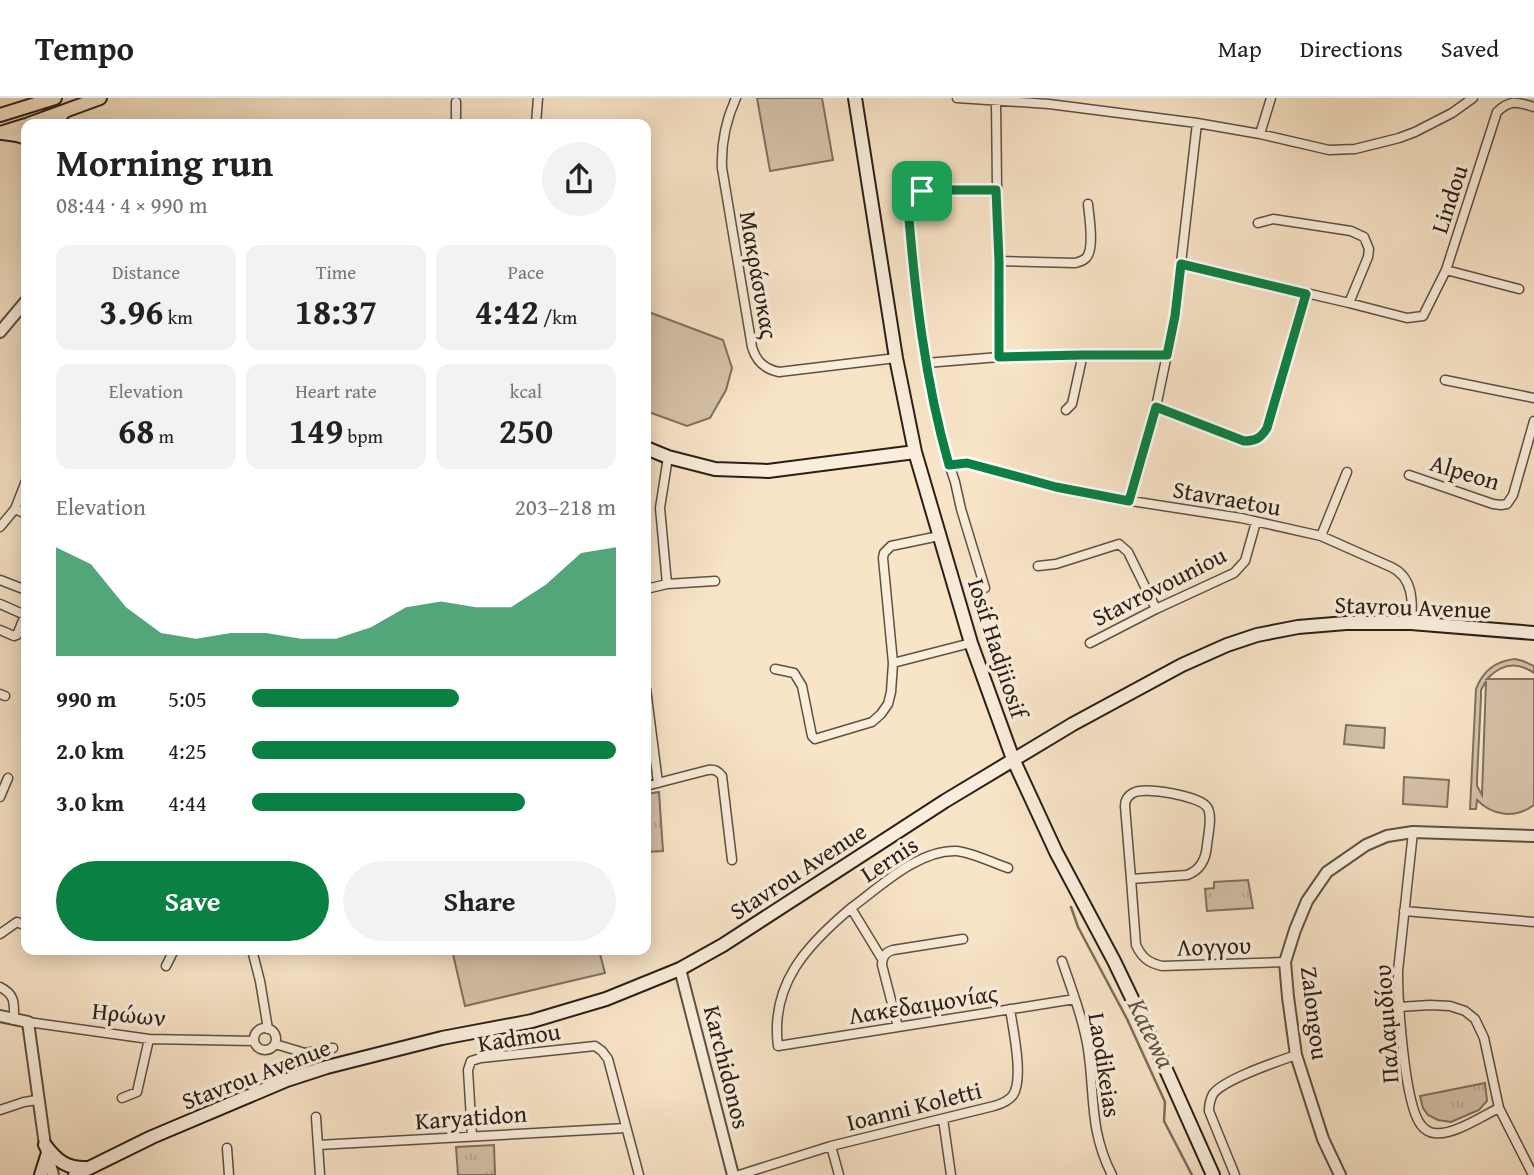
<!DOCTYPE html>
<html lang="en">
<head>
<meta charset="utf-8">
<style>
	body { margin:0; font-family:"Gentium Book Plus",serif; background:#f2f2f2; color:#222; height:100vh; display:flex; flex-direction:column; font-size:26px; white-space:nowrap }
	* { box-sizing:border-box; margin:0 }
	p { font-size:23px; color:#767676 }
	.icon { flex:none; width:38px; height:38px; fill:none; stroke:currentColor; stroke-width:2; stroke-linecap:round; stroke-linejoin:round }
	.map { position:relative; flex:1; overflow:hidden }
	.sheet { position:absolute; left:21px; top:21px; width:630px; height:836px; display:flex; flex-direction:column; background:#fff; border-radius:14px; box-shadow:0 4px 18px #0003 }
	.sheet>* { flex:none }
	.pin { position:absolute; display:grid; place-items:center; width:60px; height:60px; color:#fff; margin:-30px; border-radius:14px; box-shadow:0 4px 10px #0006 }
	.round { display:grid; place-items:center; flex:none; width:74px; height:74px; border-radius:37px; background:#f2f2f2 }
	.summary { display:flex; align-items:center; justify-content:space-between; height:119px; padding:0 35px }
	h1 { font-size:38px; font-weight:700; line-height:52px }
	.figures { display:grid; grid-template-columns:repeat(3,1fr); gap:10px; height:119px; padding:7px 35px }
	.figures div { display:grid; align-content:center; border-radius:14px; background:#f2f2f2; text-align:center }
	.figures b { font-size:35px; font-weight:700 }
	.figures small { font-size:19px; font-weight:400 }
	.figures p { font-size:19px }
	.chart { height:196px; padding:14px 35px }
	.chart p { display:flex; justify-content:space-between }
	.chart svg { width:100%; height:126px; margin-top:7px; fill:#0b8043; opacity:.7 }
	.primary-button { display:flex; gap:14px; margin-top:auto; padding:14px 35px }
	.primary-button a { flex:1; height:80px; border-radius:42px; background:#0b8043; color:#fff; font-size:28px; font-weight:700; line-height:80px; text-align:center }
	.primary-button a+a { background:#f2f2f2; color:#222 }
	ul { padding:0 35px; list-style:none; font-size:23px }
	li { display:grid; grid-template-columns:112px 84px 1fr; align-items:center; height:52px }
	li i { height:18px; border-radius:9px; background:#0b8043 }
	header { display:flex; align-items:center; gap:42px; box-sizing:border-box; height:98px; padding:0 35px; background:#fff; border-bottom:2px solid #e0e0e0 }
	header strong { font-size:33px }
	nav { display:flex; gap:38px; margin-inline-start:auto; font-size:24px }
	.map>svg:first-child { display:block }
	.park { fill:url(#park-tufts); stroke:#807061; stroke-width:2 }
	.pitch { fill:#d5c2a9; stroke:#807061; stroke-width:2; fill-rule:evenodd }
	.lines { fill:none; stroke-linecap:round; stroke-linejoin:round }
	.stream { stroke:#7c6d5e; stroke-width:2.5 }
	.minor-casing { stroke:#5e5044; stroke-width:11 }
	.tertiary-casing { stroke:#5e5044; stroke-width:14 }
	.secondary-casing { stroke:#2a1e19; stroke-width:16 }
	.primary-casing { stroke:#2a1e19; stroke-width:16 }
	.minor { stroke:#faeddb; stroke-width:8 }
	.tertiary { stroke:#faeddb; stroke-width:10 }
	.secondary { stroke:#faeddb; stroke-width:12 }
	.primary { stroke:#f8e4c7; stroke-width:12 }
	.route-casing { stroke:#fff; stroke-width:14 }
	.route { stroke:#0b8043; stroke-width:9 }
	.labels { text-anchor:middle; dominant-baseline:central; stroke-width:7; stroke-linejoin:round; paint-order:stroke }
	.street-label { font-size:24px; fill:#2a1e19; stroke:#faeddb }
	.water-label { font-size:26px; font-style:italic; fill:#605247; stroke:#faeddb }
</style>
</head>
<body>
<header>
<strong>Tempo</strong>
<nav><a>Map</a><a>Directions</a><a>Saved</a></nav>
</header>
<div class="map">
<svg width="1534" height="1077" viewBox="0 0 1534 1077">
	<defs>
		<pattern id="park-tufts" width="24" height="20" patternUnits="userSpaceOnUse" patternTransform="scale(1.75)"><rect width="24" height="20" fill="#d5c2a9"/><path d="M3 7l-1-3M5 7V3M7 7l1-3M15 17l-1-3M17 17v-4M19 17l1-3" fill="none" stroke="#b7a691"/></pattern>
	</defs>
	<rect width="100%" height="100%" fill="#f8e4c7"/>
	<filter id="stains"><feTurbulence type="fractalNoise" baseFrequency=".00286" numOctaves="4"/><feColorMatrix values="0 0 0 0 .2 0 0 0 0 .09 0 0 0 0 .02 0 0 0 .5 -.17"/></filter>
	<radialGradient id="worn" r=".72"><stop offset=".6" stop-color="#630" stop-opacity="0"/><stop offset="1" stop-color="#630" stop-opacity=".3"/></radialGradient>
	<path class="park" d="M659,694L663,753L646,754V696Z
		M1248,782L1253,810L1207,813L1205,791L1214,790V784Z
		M1485,985L1487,1003L1479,1012L1451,1024L1438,1022L1428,1017L1423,1010L1420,998Z
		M494,1047L495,1077H458L456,1049Z"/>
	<path class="pitch" d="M757,0H822L833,62L770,73Z
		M646,213L723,242L732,270L726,292L710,320L687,328L646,313Z
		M1515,561L1523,563L1534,568V575C1517,563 1501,566 1487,581H1534V707C1515,721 1493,718 1477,702L1476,711H1470L1476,591C1483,572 1496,563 1515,561ZM1486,583L1482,697L1477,688V681L1481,599V592Z
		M1346,627L1385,630L1384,650L1344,646Z
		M1404,679L1449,682L1447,709L1403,706Z
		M452,852H599L605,875L465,908Z"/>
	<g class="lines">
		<path class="stream" d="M1071,809L1078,829L1127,921L1165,1004L1164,1023L1192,1077"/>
		<g class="minor-casing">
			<path id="minor" d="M736,0C726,22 721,47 722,70L752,249C756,263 764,271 779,274L896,260
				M957,0L1049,6L1197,25L1260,36L1329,52L1355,51L1399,40L1415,34L1452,15L1473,0
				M996,3L999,259
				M456,26V4
				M536,26L538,0
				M1260,36L1271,0
				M1258,125L1273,121L1351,133L1364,139L1369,151L1368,159L1349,205
				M999,163L1075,165C1079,164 1083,163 1086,160C1095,151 1089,118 1088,106
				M1181,166L1349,205L1407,220L1423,218L1446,172L1497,14C1511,1 1517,4 1534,9
				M1446,172L1519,191
				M926,265L999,259L1083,256L1167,258
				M1445,282L1534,300
				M1156,309L1244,343C1256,343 1261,340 1267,330L1306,196
				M1066,312L1072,306L1083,256
				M949,367L967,365L1086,396L1241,420L1321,438L1391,469C1413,479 1413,503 1411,525
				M1409,377L1493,406L1501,407L1507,406L1513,397L1534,323
				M1129,403L1156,309L1175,218L1197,25
				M15,411L26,416
				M0,429L15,411L26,383
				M1321,438L1347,374
				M1038,468L1056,466L1119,446L1128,454L1156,511
				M0,482L26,492
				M667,486L660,410L668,359
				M985,490L961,411L955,384L940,338L926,265L914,179L908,109L914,99L927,92H996
				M646,491L667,486L715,483
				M0,506L25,517
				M0,532L14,538L17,537L26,515
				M1090,545L1156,511L1234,475L1245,463L1256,424
				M893,565L971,545
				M775,571L794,575L802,588L812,638L815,641L872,624L881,616L888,606L891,594L893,565L883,460L884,455L891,448L939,438
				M646,591L658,685
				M0,596L5,598
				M646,688L708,672C715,671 718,673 722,678L732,762
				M0,699L8,680
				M1413,734L1398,873C1398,902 1404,1006 1421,1027C1424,1031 1430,1035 1434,1035C1453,1038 1482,1018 1499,1010
				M1131,781L1125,708C1125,702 1127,698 1133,695C1144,688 1199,698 1207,709C1213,717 1208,737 1207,747C1206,761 1201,772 1187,777L1131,781L1136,847C1142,860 1149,865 1162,868L1285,864
				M851,810C807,847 770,886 778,948L1075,901
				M1404,813L1534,824
				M0,836L17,824L26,828
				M252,852L260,883L268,931
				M882,861L851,810C881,788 918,752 956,753C971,754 993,765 1008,770
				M1062,863C1072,892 1083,921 1088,951C1095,998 1089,1032 1112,1077
				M166,868L174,852
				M0,889C16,897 14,906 14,922
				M1399,909L1430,907L1450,908L1465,913L1475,921L1484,940L1499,1010L1533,1077
				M28,924L149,941L254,943
				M898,929L882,867C882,859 885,854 893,852L963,841
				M254 941a11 11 0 1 1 22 0a11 11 0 1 1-22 0Z
				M275,946L305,955L333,950
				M122,1000L137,994L149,941
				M0,1012L24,1004L37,1002
				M316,1019L320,1077
				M943,1021L951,1077
				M472,1038L468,972L471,963L481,960L595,948L602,953L608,961L639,1077
				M318,1047L626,1030
				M831,1048L839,1077
				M227,1050L229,1077
				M739,1077L831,1048L994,1008C1001,1006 1009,1003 1013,997C1024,981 1013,931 1010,911
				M1235,1077L1209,1013C1209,1007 1210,1002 1213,996C1224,981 1276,964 1296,957"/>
		</g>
		<g class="tertiary-casing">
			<path id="tertiary" d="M0,234L26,203
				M680,871L733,1077
				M0,918L28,924L45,1047L53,1077
				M1340,1077L1323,1041L1296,957L1288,899L1285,864L1295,832L1307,803L1327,774L1366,747L1387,738L1413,734L1534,738"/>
		</g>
		<g class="secondary-casing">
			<path id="secondary" d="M855,0L896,260L915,354L971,545L1013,661L1056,754L1114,863L1163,965L1213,1077
				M53,26L63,15
				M3,35L17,37L26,40
				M646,350L668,359L715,371L768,373L915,354
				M45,1047C57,1063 67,1071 88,1070
				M41,1077L47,1058
				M75,1077L152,1039L287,982L327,969L442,940L532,923L606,901L680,871L723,847L945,703L1073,626L1182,567L1227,547L1257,537L1298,529L1346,525H1411L1534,535"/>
		</g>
		<g class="primary-casing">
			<path id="primary" d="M0,17L55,0
				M29,26L100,0
				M0,35L26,27"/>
		</g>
		<use href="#minor" class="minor"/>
		<use href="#tertiary" class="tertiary"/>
		<use href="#secondary" class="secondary"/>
		<use href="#primary" class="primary"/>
	</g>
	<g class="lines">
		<g class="route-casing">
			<path id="route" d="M933,92H996L999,163V259L1083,257H1167L1175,218L1181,166L1306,196L1267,330C1261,340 1256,343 1244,343L1156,309L1129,403L1056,389L967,365L949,367C925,283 915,196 908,109C913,97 921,93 933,92Z"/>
		</g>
		<use href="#route" class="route"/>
	</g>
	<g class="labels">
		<g class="street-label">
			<text transform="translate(1449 101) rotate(-72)">Lindou</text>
			<text transform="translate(759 177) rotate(80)">Μακράσυκας</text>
			<text transform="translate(1465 374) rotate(17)">Alpeon</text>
			<text transform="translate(1227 400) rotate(10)">Stavraetou</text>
			<text transform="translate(1159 488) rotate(-27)">Stavrovouniou</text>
			<text transform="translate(1413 509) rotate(2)">Stavrou Avenue</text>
			<text transform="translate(998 550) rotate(72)">Iosif Hadjiiosif</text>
			<text transform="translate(889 761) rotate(-33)">Lernis</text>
			<text transform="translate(798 773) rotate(-33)">Stavrou Avenue</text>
			<text transform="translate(1214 848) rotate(-2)">Λογγου</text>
			<text transform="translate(923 906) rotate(-9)">Λακεδαιμονίας</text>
			<text transform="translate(1315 915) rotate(83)">Zalongou</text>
			<text transform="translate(129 916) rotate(6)">Ηρώων</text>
			<text transform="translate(1386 926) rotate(-94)">Παλαμιδίου</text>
			<text transform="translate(519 939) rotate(-9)">Kadmou</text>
			<text transform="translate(1105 967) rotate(81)">Laodikeias</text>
			<text transform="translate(727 969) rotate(76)">Karchidonos</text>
			<text transform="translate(256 976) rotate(-21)">Stavrou Avenue</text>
			<text transform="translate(914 1008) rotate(-14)">Ioanni Koletti</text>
			<text transform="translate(471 1019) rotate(-4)">Karyatidon</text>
		</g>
		<g class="water-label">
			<text transform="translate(1152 935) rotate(64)">Katewa</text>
		</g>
	</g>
	<rect width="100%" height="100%" filter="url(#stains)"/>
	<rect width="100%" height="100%" fill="url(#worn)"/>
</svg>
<div class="pin" style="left:922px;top:93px;background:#1e9e55"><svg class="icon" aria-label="arrive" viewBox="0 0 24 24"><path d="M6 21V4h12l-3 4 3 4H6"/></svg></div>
<section class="sheet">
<div class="summary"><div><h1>Morning run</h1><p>08:44 · 4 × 990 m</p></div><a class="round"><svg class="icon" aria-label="share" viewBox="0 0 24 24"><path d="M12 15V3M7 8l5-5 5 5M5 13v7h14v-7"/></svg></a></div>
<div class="figures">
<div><p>Distance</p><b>3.96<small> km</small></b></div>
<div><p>Time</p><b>18:37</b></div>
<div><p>Pace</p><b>4:42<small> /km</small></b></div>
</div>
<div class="figures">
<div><p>Elevation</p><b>68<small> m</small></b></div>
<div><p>Heart rate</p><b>149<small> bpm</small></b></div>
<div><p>kcal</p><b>250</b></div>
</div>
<div class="chart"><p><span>Elevation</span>203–218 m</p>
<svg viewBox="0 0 160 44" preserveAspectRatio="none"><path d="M0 44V6L10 12L20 27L30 36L40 38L50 36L60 36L70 38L80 38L90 34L100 27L110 25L120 27L130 27L140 19L150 8L160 6V44z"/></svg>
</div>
<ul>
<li><b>990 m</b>5:05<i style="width:57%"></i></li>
<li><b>2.0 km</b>4:25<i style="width:100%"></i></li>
<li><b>3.0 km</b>4:44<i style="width:75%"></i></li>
</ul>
<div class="primary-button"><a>Save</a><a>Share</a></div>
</section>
</div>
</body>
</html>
